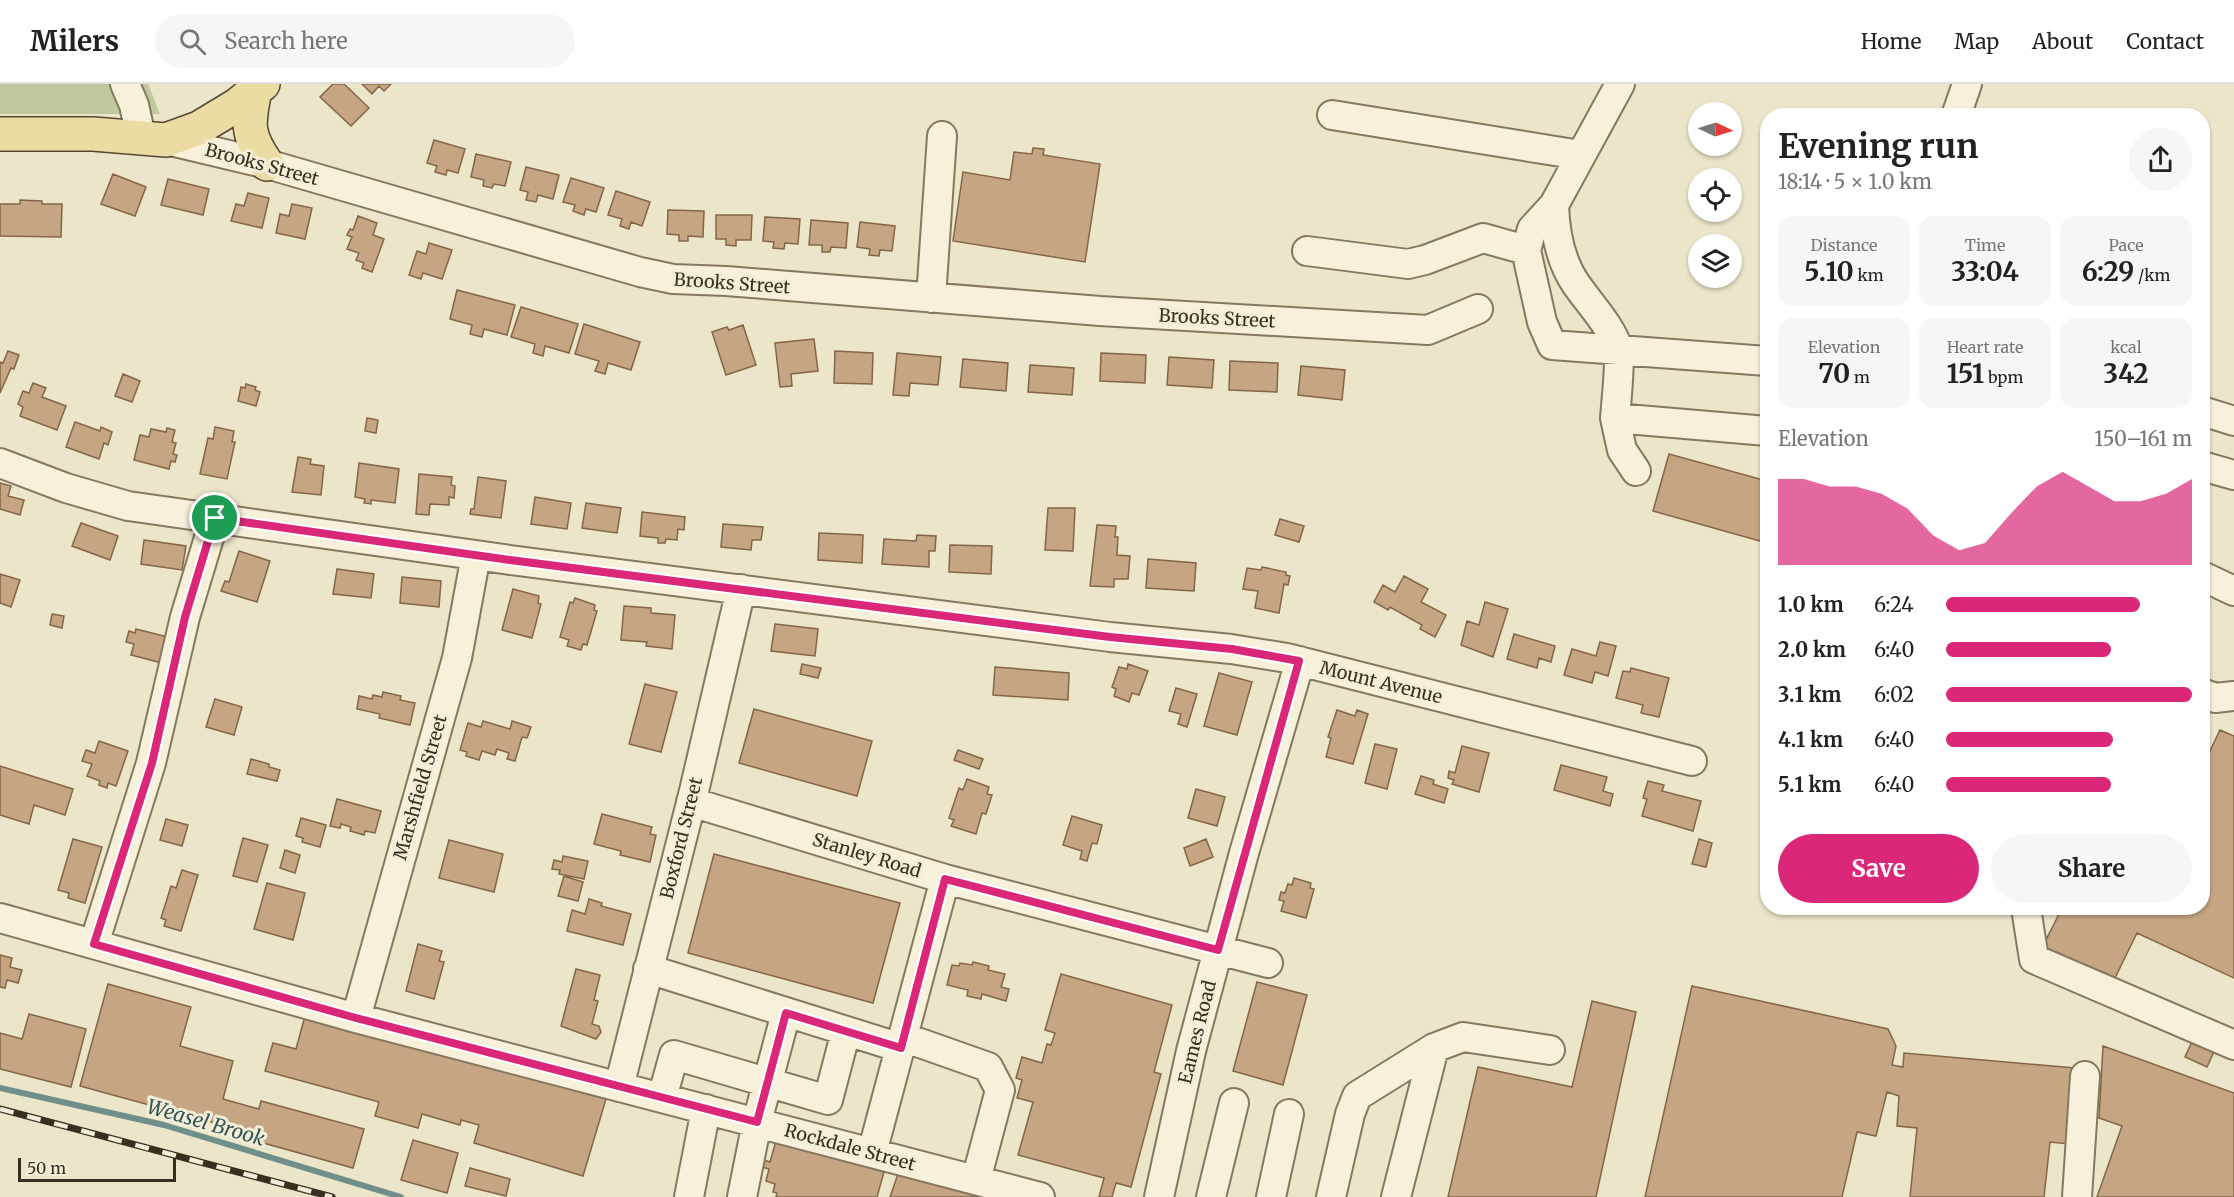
<!DOCTYPE html>
<html lang="en">
<head>
<meta charset="utf-8">
<style>
	body { margin:0; font-family:Merriweather,serif; background:#f6f6f6; color:#222; height:100vh; display:flex; flex-direction:column; font-size:22px; white-space:nowrap }
	* { box-sizing:border-box; margin:0 }
	p { font-size:20px; color:#767676 }
	.icon { flex:none; width:33px; height:33px; fill:none; stroke:currentColor; stroke-width:2; stroke-linecap:round; stroke-linejoin:round }
	.map { position:relative; flex:1; overflow:hidden }
	.sheet { position:absolute; left:1760px; top:24px; width:450px; height:807px; display:flex; flex-direction:column; background:#fff; border-radius:24px; box-shadow:0 2px 4px #0004 }
	.sheet>* { flex:none }
	.needle { width:39px; rotate:94deg }
	.fabs { position:absolute; left:1688px; top:18px; display:grid; gap:12px }
	.fabs a { display:grid; place-items:center; width:54px; height:54px; border-radius:50%; background:#fff; box-shadow:0 2px 4px #0004; font-size:30px }
	.scale { position:absolute; left:18px; bottom:15px; width:158px; box-sizing:border-box; padding-left:6px; border:3px solid #382f21; border-top:0; font-size:16px; line-height:21px; white-space:nowrap; color:#382f21; -webkit-text-stroke:4px #f3eed8; paint-order:stroke }
	.pin { position:absolute; display:grid; place-items:center; width:51px; height:51px; color:#fff; margin:-26px; border:3px solid #fff; border-radius:50%; box-shadow:0 2px 6px #0007 }
	.round { display:grid; place-items:center; flex:none; width:63px; height:63px; border-radius:32px; background:#f6f6f6 }
	.headline { display:flex; align-items:center; justify-content:space-between; height:102px; padding:0 18px }
	h1 { font-size:33px; font-weight:700; line-height:45px }
	.metrics { display:grid; grid-template-columns:repeat(3,1fr); gap:9px; height:102px; padding:6px 18px }
	.metrics div { display:grid; align-content:center; border-radius:15px; background:#f6f6f6; text-align:center }
	.metrics b { font-size:26px; font-weight:700 }
	.metrics small { font-size:16px; font-weight:400 }
	.metrics p { font-size:16px }
	.chart { height:168px; padding:12px 18px }
	.chart p { display:flex; justify-content:space-between }
	.chart svg { width:100%; height:108px; margin-top:6px; fill:#db2777; opacity:.7 }
	.cta { display:flex; gap:12px; margin-top:auto; padding:12px 18px }
	.cta a { flex:1; height:69px; border-radius:36px; background:#db2777; color:#fff; font-size:24px; font-weight:700; line-height:69px; text-align:center }
	.cta a+a { background:#f6f6f6; color:#222 }
	ul { padding:0 18px; list-style:none; font-size:20px }
	li { display:grid; grid-template-columns:96px 72px 1fr; align-items:center; height:45px }
	li i { height:15px; border-radius:8px; background:#db2777 }
	header { display:flex; align-items:center; gap:36px; box-sizing:border-box; height:84px; padding:0 30px; background:#fff; border-bottom:2px solid #e0e0e0 }
	header strong { font-size:28px }
	nav { display:flex; gap:33px; margin-inline-start:auto; font-size:21px }
	.search { width:420px; height:54px; background:#f6f6f6; display:flex; align-items:center; gap:15px; box-sizing:border-box; padding:0 21px; border-radius:33px; color:#767676; font-size:22px }
	.map>svg:first-child { display:block }
	.green { fill:#bfc99d }
	.lines { fill:none; stroke-linecap:round; stroke-linejoin:round }
	.stream { stroke:#708e8a; stroke-width:6 }
	.building { fill:#c6a582; stroke:#846546; stroke-width:1.5 }
	.minor-casing { stroke:#86785f; stroke-width:32 }
	.major-casing { stroke:#554632; stroke-width:36 }
	.minor { stroke:#f7f1dc; stroke-width:28 }
	.major { stroke:#ebdca4; stroke-width:33 }
	.rail-casing { stroke:#382f21; stroke-width:7 }
	.rail { stroke:#f3eed8; stroke-width:4.5; stroke-dasharray:14; stroke-linecap:butt }
	.route-casing { stroke:#fff; stroke-width:12 }
	.route { stroke:#db2777; stroke-width:8 }
	.labels { text-anchor:middle; dominant-baseline:central; stroke-width:6; stroke-linejoin:round; paint-order:stroke }
	.street-label { font-size:18px; fill:#382f21; stroke:#f3eed8 }
	.water-label { font-size:20px; font-style:italic; fill:#325556; stroke:#f3eed8 }
</style>
</head>
<body>
<header>
<strong>Milers</strong>
<div class="search"><svg class="icon" aria-label="search" viewBox="0 0 24 24"><circle cx="10" cy="10" r="6"/><path d="M15 15l6 6"/></svg>Search here</div>
<nav><a>Home</a><a>Map</a><a>About</a><a>Contact</a></nav>
</header>
<div class="map">
<svg width="2234" height="1113" viewBox="0 0 2234 1113">
	<rect width="100%" height="100%" fill="#ebe5c9"/>
	<path class="green" d="M0,0H148L160,30H0Z"/>
	<g class="lines">
		<path class="stream" d="M0,1004L164,1041L401,1113"/>
	</g>
	<path class="building" d="M333,0H344L369,24L351,42L320,13Z
		M362,0H391L384,7L379,2L372,10Z
		M434,56L465,65L458,89L447,86L446,91L435,88L437,82L427,79Z
		M1033,64L1044,65L1043,71L1100,80L1085,178L953,157L963,88L1010,96L1014,68L1032,70Z
		M476,70L511,78L505,102L494,100L492,104L483,102L484,96L471,93Z
		M526,83L559,91L553,115L538,111L536,118L526,116L528,108L520,106Z
		M113,90L146,103L135,132L101,120Z
		M571,94L604,104L596,128L586,125L584,131L573,127L575,121L563,118Z
		M168,95L209,105L203,131L161,121Z
		M616,107L650,118L642,142L631,138L629,145L620,142L622,135L608,131Z
		M248,109L269,114L262,144L231,137L236,120L244,122Z
		M20,116L42,117V120H62L61,153L0,152V120H20Z
		M292,120L312,124L305,155L276,149L280,130L289,132Z
		M668,126L704,127L703,153L688,152V157H679V151L667,150Z
		M716,131H752L751,156H736V162L726,161V155H716Z
		M358,132L377,139L373,151L384,155L372,188L362,184L364,179L356,176L359,169L347,165L352,153L347,151L350,145L353,146Z
		M765,133L800,135L798,160L785,159L784,165L773,164L774,158L763,157Z
		M811,136L848,139L846,164L831,163L830,168H822V161H809Z
		M860,138L895,142L892,167L880,166L879,172L869,171L870,165L857,163Z
		M429,159L452,166L442,195L423,189L421,195L409,191L417,167L426,170Z
		M457,206L515,221L507,251L484,245L482,253L470,250L472,241L450,235Z
		M521,223L578,240L569,269L545,262L543,272L533,269L535,260L511,253Z
		M584,240L640,258L631,286L608,279L605,290L595,287L599,277L575,270Z
		M743,241L756,281L726,291L712,248L727,243L729,246Z
		M814,255L818,287L791,290L792,302L780,303L775,259Z
		M8,267L19,271L14,285L11,284L0,309V278L3,279Z
		M835,267L873,269L872,300L834,299Z
		M897,269L941,273L938,301L910,299L909,312L893,311Z
		M1101,269L1146,271L1145,299L1100,297Z
		M1169,273L1214,276L1212,304L1167,301Z
		M963,275L1008,279L1006,307L960,303Z
		M1230,277L1278,279L1277,308L1229,306Z
		M1030,281L1074,284L1072,311L1028,308Z
		M1301,282L1345,286L1342,316L1298,311Z
		M123,290L140,297L132,318L115,312Z
		M33,299L46,304L42,313L66,322L57,346L20,332L23,323L18,320L23,307L29,309Z
		M246,300L256,303L255,306L260,308L256,322L238,317L241,303L245,304Z
		M367,334L378,336L376,349L365,347Z
		M75,338L100,347L101,343L112,348L108,361L104,359L99,375L66,363Z
		M215,343L234,347L232,358H235L227,395L200,390L208,354L213,355Z
		M167,344L175,346L172,358L176,359L173,370L177,371L175,378L171,377L169,385L134,376L140,351L149,353L151,345L166,348Z
		M1669,370L1767,397V459L1653,427Z
		M298,373L311,375L310,380L324,382L321,411L292,408Z
		M359,379L399,385L395,419L371,416V420L364,419L365,415L355,413Z
		M419,390L452,393L451,401L455,402L454,414L449,413V421L430,420L429,431L416,430Z
		M478,393L506,397L501,434L470,430L471,425H474Z
		M0,399L11,402L8,412L24,416L20,431L0,425Z
		M535,413L571,419L567,445L531,440Z
		M586,419L621,424L617,449L582,444Z
		M1048,424H1075L1073,467L1045,466Z
		M642,428L685,433L684,446L678,445L677,456L666,455L665,459H658V454L640,452Z
		M1280,435L1304,442L1299,458L1275,451Z
		M81,439L118,452L110,476L72,462Z
		M723,440L763,443L761,456H752L751,466L721,463Z
		M1097,441L1116,442L1115,453H1118L1117,471L1130,472L1128,495H1114V503L1090,502Z
		M819,449L863,451L862,479L818,476Z
		M917,451L936,452L935,467H929V483L882,480L884,455L916,457Z
		M144,456L186,462L182,486L141,480Z
		M950,461L992,462L991,490L949,488Z
		M239,467L270,477L257,518L221,507L225,497L229,498Z
		M1148,475L1196,479L1194,507L1146,504Z
		M1262,483L1286,488V491L1290,492L1288,501L1284,500L1279,529L1255,524L1258,507L1243,505L1247,484L1261,486Z
		M337,485L374,490L371,514L333,510Z
		M0,490L20,496L11,523L0,519Z
		M1404,492L1428,505L1421,518L1446,531L1435,553L1420,545L1422,541L1390,523L1388,526L1374,518L1383,501L1395,508Z
		M402,493L441,497L439,523L400,519Z
		M513,505L539,512L538,519L541,520L532,554L502,546Z
		M575,514L595,521L594,526L597,527L587,561L583,560L581,566L567,562L569,556L560,553L570,518L573,519Z
		M1485,518L1508,525L1493,573L1461,561L1467,537L1479,541Z
		M624,522L651,524V529L675,531L672,565L646,562L647,558L621,556Z
		M52,530L64,532L62,544L50,541Z
		M775,540L818,545L815,572L771,567Z
		M136,545L168,553L162,579L131,571L134,560L126,558L129,547L135,549Z
		M1514,550L1555,562L1551,578L1539,574L1537,584L1507,575Z
		M1600,558L1616,562L1608,592L1595,588L1592,599L1564,591L1572,565L1596,572Z
		M802,580L821,584L818,594L800,590Z
		M1128,580L1148,587L1139,611L1132,609L1129,618L1114,612L1116,605L1112,603L1119,583L1127,585Z
		M995,583L1069,589L1068,616L993,611Z
		M1631,584L1669,594L1659,633L1641,629L1643,621L1616,614L1623,587L1630,588Z
		M1219,589L1252,598L1237,651L1204,642Z
		M645,600L677,608L661,668L629,660Z
		M1176,604L1197,610L1187,643L1178,640L1181,630L1169,627Z
		M383,608L401,612L400,616L415,619L410,641L379,634L380,630L357,625L359,612L372,615L373,611L382,613Z
		M215,615L242,623L234,651L206,643Z
		M754,625L872,657L857,712L739,679Z
		M1337,626L1355,632L1357,626L1368,630L1353,680L1326,673L1331,654L1328,653Z
		M483,637L510,645L512,637L531,643L527,654L522,653L515,677L507,675L509,669L497,665L495,671L482,667L479,676L466,672L467,668L460,666L468,639L481,643Z
		M2220,646L2234,652V894L2137,849L2112,900L2041,866L2062,824H2202V666L2209,669Z
		M99,657L128,667L116,702L108,699L107,704L99,701L100,697L87,692L92,680L82,677L86,666L95,669Z
		M1375,660L1397,665L1387,705L1365,699Z
		M1462,662L1489,669L1479,708L1452,700L1454,696L1448,694L1449,687L1455,689Z
		M958,666L983,675L979,685L954,676Z
		M251,675L269,680V683L280,686L277,697L247,690Z
		M1561,681L1607,693L1603,707L1613,710L1610,722L1554,706Z
		M0,682L73,705L65,731L34,721L29,740L0,731Z
		M1421,692L1434,696L1433,700L1448,705L1444,719L1415,710Z
		M967,695L989,703L987,710L992,711L986,730L982,729L976,750L951,742L954,736L949,734L959,704L963,706Z
		M1648,697L1664,701L1662,707L1701,717L1693,747L1642,732L1647,715L1643,714Z
		M1196,705L1225,713L1217,742L1188,734Z
		M337,715L381,727L375,749L365,747L364,751L350,747L351,743L341,740L340,744L330,742Z
		M602,730L652,743L650,750L656,751L650,778L620,771L621,767L594,760Z
		M1072,732L1102,741L1097,760L1092,759L1087,777L1080,775L1082,767L1063,761Z
		M301,734L326,741L320,763L302,758L303,754L296,752Z
		M166,735L188,741L182,762L160,756Z
		M243,754L268,761L257,798L233,792Z
		M73,755L102,763L85,819L68,814L69,809L58,806Z
		M1206,755L1213,773L1190,782L1184,764Z
		M1699,755L1712,759L1706,783L1692,780Z
		M449,756L503,770L494,808L439,794Z
		M285,766L300,771L295,789L280,784Z
		M714,770L900,819L873,919L688,869Z
		M563,772L588,777L584,795L559,790L560,786L552,785L554,776L562,778Z
		M182,786L198,791L181,847L164,842L166,836L161,834L171,802L176,804Z
		M564,792L583,798L578,817L558,812Z
		M1294,794L1311,799L1310,804L1314,805L1306,834L1281,827L1284,817L1279,816L1281,808L1285,809L1288,800L1292,801Z
		M267,799L305,809L293,856L254,845Z
		M589,815L602,819L601,822L631,830L623,861L567,847L572,826L585,830Z
		M418,860L442,867L439,877L444,878L434,915L406,907Z
		M0,871L12,874L10,883L22,886L18,899L7,896L5,904L0,903Z
		M973,878L989,882L988,886L1005,890L1001,903L1009,905L1006,917L982,910L981,915L967,912L968,906L947,901L952,881L959,882L960,879L972,881Z
		M576,885L600,891L594,916L598,917L592,940L599,942L601,948L596,955L561,942Z
		M1061,890L1172,921L1154,988L1161,990L1131,1103L1116,1099L1112,1113H1099L1104,1094L1018,1071L1033,1018L1017,1014L1022,996L1016,994L1022,973L1042,979L1047,960L1051,961L1055,949L1045,946Z
		M1257,898L1307,911L1283,1001L1233,987Z
		M108,900L191,923L180,962L233,977L223,1015L259,1025L261,1017L364,1045L353,1084L249,1055L251,1049L80,1002Z
		M1692,902L1888,945L1896,962L1892,981L1903,983L1904,969L2075,984L2069,1060L2050,1058L2044,1113H1910L1917,1044L1897,1042L1899,1012L1887,1008L1876,1052L1857,1048L1842,1113H1645Z
		M1592,917L1636,928L1596,1113H1448L1478,983L1572,1003Z
		M29,930L86,945L71,1003L0,985V949L22,955Z
		M305,932L606,1015L583,1092L474,1059L479,1041L461,1036L460,1041L422,1030L418,1044L375,1032L379,1018L265,987L273,959L296,965Z
		M2195,951L2217,961L2207,983L2185,973Z
		M2103,962L2234,1009V1113H2097L2122,1042L2099,1034Z
		M413,1056L458,1069L447,1109L401,1096Z
		M776,1057L884,1088L877,1113H776L777,1109L773,1108L775,1100L766,1097L769,1085L762,1083L764,1076L770,1078Z
		M470,1084L510,1095L506,1112L465,1102Z
		M898,1090L982,1113H890Z"/>
	<g class="lines">
		<g class="minor-casing">
			<path id="minor" d="M125,0L134,21L141,53
				M1620,0L1554,121L1532,145L1526,166L1542,238L1552,261L1767,277
				M1332,31L1580,71
				M1956,32L1967,0
				M166,56L267,80L640,188L673,195L726,197L1100,227L1428,246L1478,225
				M1554,121C1555,148 1560,177 1576,200C1589,219 1612,243 1618,265C1621,276 1616,320 1615,334L1767,347
				M1307,167L1408,180L1425,176L1483,154L1526,166
				M931,214L942,52
				M2202,327L2234,337
				M1615,334L1622,366L1636,387
				M0,379L66,404L128,422L510,476L1110,553L1231,565L1287,574L1692,677
				M2202,382L2234,391
				M2202,492L2234,507
				M2202,609L2215,614L2234,612
				M691,718L945,795L1268,879
				M2026,824L2034,875L2234,961
				M0,834L356,934L1040,1113
				M94,860L151,679L185,533L215,434
				M648,885L901,964
				M356,934L457,574L476,471
				M903,953L988,983L1000,1006L976,1096
				M619,1003L694,707L741,505
				M662,1014L674,971L828,1016L846,947
				M872,1069L945,795
				M689,1113L706,1025
				M742,1113L757,1038L786,929
				M1159,1113L1191,967L1244,769L1300,577
				M1211,1113L1234,1019
				M1271,1113L1289,1030
				M1331,1113L1350,1030L1357,1012L1434,964
				M1396,1113L1434,964L1463,953L1550,966
				M2077,1113L2085,992"/>
		</g>
		<g class="major-casing">
			<path id="major" d="M255,6C248,40 246,50 267,80
				M0,50H93L166,56L199,44L237,21L263,0"/>
		</g>
		<use href="#minor" class="minor"/>
		<use href="#major" class="major"/>
		<g class="rail-casing">
			<path id="rail" d="M0,1025L332,1113"/>
		</g>
		<use href="#rail" class="rail"/>
	</g>
	<g class="lines">
		<g class="route-casing">
			<path id="route" d="M215,434L510,476L1110,553L1232,565L1299,577L1218,866L945,795L901,964L786,929L757,1038L356,934L94,860L152,679L185,533Z"/>
		</g>
		<use href="#route" class="route"/>
	</g>
	<g class="labels">
		<g class="street-label">
			<text transform="translate(262 80) rotate(15)">Brooks Street</text>
			<text transform="translate(732 199) rotate(4)">Brooks Street</text>
			<text transform="translate(1217 234) rotate(3)">Brooks Street</text>
			<text transform="translate(1381 598) rotate(14)">Mount Avenue</text>
			<text transform="translate(420 703) rotate(-74)">Marshfield Street</text>
			<text transform="translate(681 754) rotate(-76)">Boxford Street</text>
			<text transform="translate(867 771) rotate(17)">Stanley Road</text>
			<text transform="translate(1197 948) rotate(-76)">Eames Road</text>
			<text transform="translate(850 1063) rotate(15)">Rockdale Street</text>
		</g>
		<g class="water-label">
			<text transform="translate(206 1038) rotate(16)">Weasel Brook</text>
		</g>
	</g>
</svg>
<div class="fabs">
<a><svg class="needle" viewBox="-14 -14 28 28"><path d="M0-13l5 13h-10z" fill="#e53935"/><path d="M0 13l5-13h-10z" fill="#767676"/></svg></a>
<a><svg class="icon" aria-label="locate" viewBox="0 0 24 24"><circle cx="12" cy="12" r="6"/><path d="M12 2v4M12 18v4M2 12h4M18 12h4"/></svg></a>
<a><svg class="icon" aria-label="layers" viewBox="0 0 24 24"><path d="M12 4l9 5-9 5-9-5zM3 14l9 5 9-5"/></svg></a>
</div>
<div class="scale">50 m</div>
<div class="pin" style="left:215px;top:434px;background:#1e9e55"><svg class="icon" aria-label="arrive" viewBox="0 0 24 24"><path d="M6 21V4h12l-3 4 3 4H6"/></svg></div>
<section class="sheet">
<div class="headline"><div><h1>Evening run</h1><p>18:14 · 5 × 1.0 km</p></div><a class="round"><svg class="icon" aria-label="share" viewBox="0 0 24 24"><path d="M12 15V3M7 8l5-5 5 5M5 13v7h14v-7"/></svg></a></div>
<div class="metrics">
<div><p>Distance</p><b>5.10<small> km</small></b></div>
<div><p>Time</p><b>33:04</b></div>
<div><p>Pace</p><b>6:29<small> /km</small></b></div>
</div>
<div class="metrics">
<div><p>Elevation</p><b>70<small> m</small></b></div>
<div><p>Heart rate</p><b>151<small> bpm</small></b></div>
<div><p>kcal</p><b>342</b></div>
</div>
<div class="chart"><p><span>Elevation</span>150–161 m</p>
<svg viewBox="0 0 160 44" preserveAspectRatio="none"><path d="M0 44V9L10 9L20 12L30 12L40 15L50 21L60 32L70 38L80 35L90 23L100 12L110 6L120 12L130 18L140 18L150 15L160 9V44z"/></svg>
</div>
<ul>
<li><b>1.0 km</b>6:24<i style="width:79%"></i></li>
<li><b>2.0 km</b>6:40<i style="width:67%"></i></li>
<li><b>3.1 km</b>6:02<i style="width:100%"></i></li>
<li><b>4.1 km</b>6:40<i style="width:68%"></i></li>
<li><b>5.1 km</b>6:40<i style="width:67%"></i></li>
</ul>
<div class="cta"><a>Save</a><a>Share</a></div>
</section>
</div>
</body>
</html>
